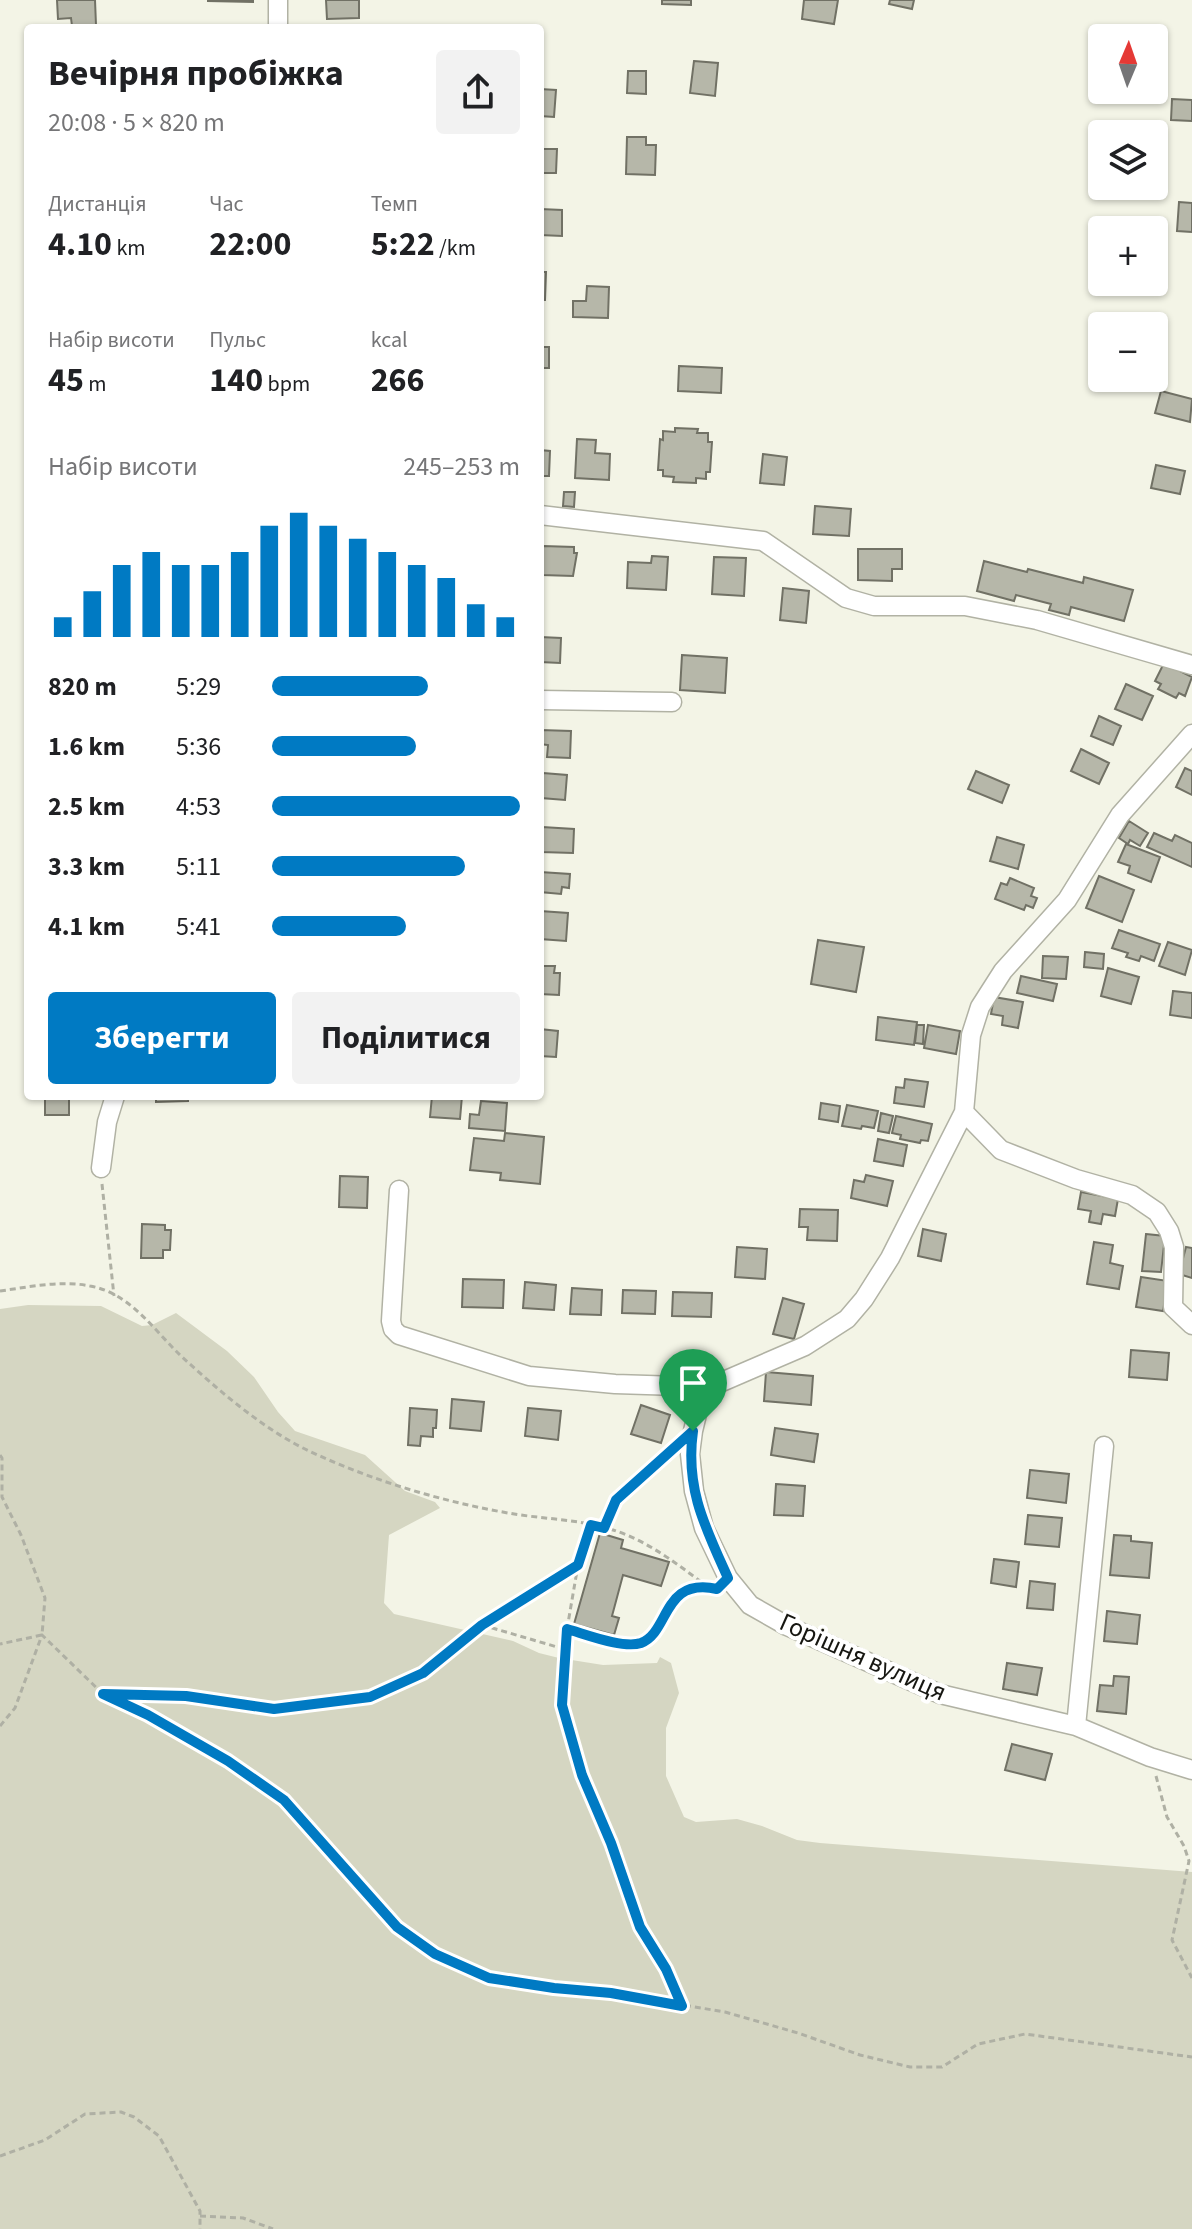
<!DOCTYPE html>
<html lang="uk">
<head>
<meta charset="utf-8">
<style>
	body { margin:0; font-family:"Source Sans 3",sans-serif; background:#f2f2f2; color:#202124; height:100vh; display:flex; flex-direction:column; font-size:30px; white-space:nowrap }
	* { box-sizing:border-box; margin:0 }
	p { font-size:26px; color:#757577 }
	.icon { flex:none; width:44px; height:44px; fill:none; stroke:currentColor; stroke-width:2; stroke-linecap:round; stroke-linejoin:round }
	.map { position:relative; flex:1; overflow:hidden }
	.sheet { position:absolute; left:24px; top:24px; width:520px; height:1076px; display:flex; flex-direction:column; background:#fff; border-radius:8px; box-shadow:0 2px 6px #0004 }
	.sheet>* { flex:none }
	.needle { width:52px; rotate:2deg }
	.controls { position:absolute; left:1088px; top:24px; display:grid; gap:16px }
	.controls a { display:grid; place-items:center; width:80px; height:80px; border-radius:8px; background:#fff; box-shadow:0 2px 6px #0004; font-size:40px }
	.pin { position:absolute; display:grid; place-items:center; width:68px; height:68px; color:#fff; margin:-82px -34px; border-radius:50% 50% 50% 0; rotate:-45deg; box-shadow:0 0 8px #0007 }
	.pin .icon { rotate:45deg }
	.round { display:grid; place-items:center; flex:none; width:84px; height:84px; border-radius:8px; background:#f2f2f2 }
	.overview { display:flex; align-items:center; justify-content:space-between; height:136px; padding:0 24px }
	h1 { font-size:36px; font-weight:700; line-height:60px }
	.figures { display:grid; grid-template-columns:repeat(3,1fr); gap:12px; height:136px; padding:8px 24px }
	.figures div { display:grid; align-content:center }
	.figures b { font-size:34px; font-weight:700 }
	.figures small { font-size:22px; font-weight:400 }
	.figures p { font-size:22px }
	.chart { height:224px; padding:16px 24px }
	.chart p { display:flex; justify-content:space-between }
	.chart svg { width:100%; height:144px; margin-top:8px; stroke:#007ac3; stroke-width:6 }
	.action { display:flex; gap:16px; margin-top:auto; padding:16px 24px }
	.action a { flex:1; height:92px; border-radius:8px; background:#007ac3; color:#fff; font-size:32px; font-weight:700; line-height:92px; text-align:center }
	.action a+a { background:#f2f2f2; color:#202124 }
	ul { padding:0 24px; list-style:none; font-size:26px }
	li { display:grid; grid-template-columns:128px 96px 1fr; align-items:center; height:60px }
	li i { height:20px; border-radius:10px; background:#007ac3 }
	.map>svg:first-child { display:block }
	.green { fill:#d5d6c2 }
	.building { fill:#b6b7a9; stroke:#717165; stroke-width:2 }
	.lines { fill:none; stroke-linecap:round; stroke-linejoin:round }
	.minor-casing { stroke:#b1b2a4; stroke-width:21 }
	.path { stroke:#afb0a4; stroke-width:3; stroke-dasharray:6 4; stroke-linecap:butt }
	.minor { stroke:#fff; stroke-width:18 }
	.route-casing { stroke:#fff; stroke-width:16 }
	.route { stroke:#007ac3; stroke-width:10 }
	.labels { text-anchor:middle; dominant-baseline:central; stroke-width:8; stroke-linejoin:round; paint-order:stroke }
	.street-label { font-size:26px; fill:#161611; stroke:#fff }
</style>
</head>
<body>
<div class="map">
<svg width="1192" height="2229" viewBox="0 0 1192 2229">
	<rect width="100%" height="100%" fill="#f3f4e6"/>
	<path class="green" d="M28,1305L101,1306L142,1326L152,1325L176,1313L227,1351L254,1377L278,1412L295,1431L365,1455L405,1491L435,1502L440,1508L389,1535L384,1603L394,1614L513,1641L539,1653L559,1658L603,1665L657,1663L660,1657L671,1663L679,1693L666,1728V1776L684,1817L696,1822L737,1819L762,1826L797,1840L820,1843L1192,1872V2229H0V1309Z"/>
	<path class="building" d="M57,0H95L96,25L72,26L71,18L58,19Z
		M208,0H253V2L208,1Z
		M326,0H359V18L327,19Z
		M662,0H691V5L662,4Z
		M804,0H838L834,24L802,19Z
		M890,0H914L912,9L889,4Z
		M694,61L718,63L715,96L690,93Z
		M628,71H646V94L627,93Z
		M540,89L556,90L554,117L540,116Z
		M1172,99L1192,100V121L1171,120Z
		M627,137H646V145H656L655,175L626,174Z
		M540,149H557L556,173H540Z
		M1179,202L1192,203V232L1177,231Z
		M540,209L562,210V236L540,235Z
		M540,272H546L545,300H540Z
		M587,286L609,287L608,318L573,317V301H586Z
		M540,338V347H549V368H540Z
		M679,366L722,368L721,393L678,391Z
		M1161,391L1192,399L1190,422L1155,413Z
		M675,428L698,429L697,433H708V442H712L710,472H706V479L696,478V483L673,482L674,477L663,476V470H658L660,439L663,440V431L675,432Z
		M577,439L596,440L595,453L610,454L609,480L575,478Z
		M540,450L550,451L549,476H540Z
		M763,454L787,457L784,485L760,483Z
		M1156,465L1185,471L1180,494L1151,488Z
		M564,492H575L574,507L563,506Z
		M815,506L851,509L849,536L813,534Z
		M543,546L574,547V553H577L573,576L542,575Z
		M858,549H902V569H892V581L858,580Z
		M652,556L668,557L666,590L627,588L628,562L651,563Z
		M714,557L746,558L744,596L712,594Z
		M984,561L1027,572L1028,569L1083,583L1084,577L1133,590L1124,621L1071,607L1069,615L1049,610L1051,604L1016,595L1014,601L977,591Z
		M783,588L809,591L806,623L780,620Z
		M540,637L561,638L560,663L540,662Z
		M682,655L727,658L725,693L680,690Z
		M1164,663L1192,677L1185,696L1179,693L1176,698L1158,689L1161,684L1155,681Z
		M1126,684L1153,696L1142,720L1115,709Z
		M1099,716L1121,726L1113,745L1091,736Z
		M540,730L571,731L570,758L547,757L548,745L540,744Z
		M1081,749L1109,763L1099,784L1071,771Z
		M1185,768L1192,771V795L1176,787Z
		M976,771L1009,785L1002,803L968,789Z
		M543,773L567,775L565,800L541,798Z
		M1129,821L1148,833L1140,846L1130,840L1128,844L1119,838Z
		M542,827L574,829L573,853L541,852Z
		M1154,833L1172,841L1175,835L1192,843V867L1147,847Z
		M997,837L1024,845L1018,869L990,861Z
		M1126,844L1160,857L1151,882L1128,873L1130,866L1118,862Z
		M540,872L570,874L569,888L562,887L561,894L540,892Z
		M1099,876L1134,890L1122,922L1086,908Z
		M1010,878L1034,888L1031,896L1037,898L1033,908L1026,905L1024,910L995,899L1001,883L1007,885Z
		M540,911L568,913L566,941L540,939Z
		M1119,930L1160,944L1154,961L1141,956L1139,961L1126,957L1128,953L1112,948Z
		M818,940L864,947L856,992L811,984Z
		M1168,942L1192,950L1185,975L1159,966Z
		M1085,952L1104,954L1103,969L1084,967Z
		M1043,956L1068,957L1066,979L1042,978Z
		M540,966H555L554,973H560L559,995L540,994Z
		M1108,968L1139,977L1131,1004L1101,996Z
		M1021,976L1057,984L1053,1001L1017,993Z
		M1173,991L1192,993V1018L1170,1015Z
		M994,997L1023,1002L1018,1028L1002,1025L1003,1016L991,1014Z
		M878,1017L917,1022L914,1045L876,1040Z
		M917,1025H924L923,1044L915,1043Z
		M928,1025L960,1031L956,1054L924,1048Z
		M540,1029L558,1031L556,1057L540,1056Z
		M905,1079L928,1082L924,1107L894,1103L896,1087L904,1088Z
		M45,1096H69V1115H45Z
		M156,1096H188V1101L156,1102Z
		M432,1096H462L460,1119L430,1117Z
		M481,1101L507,1103L505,1131L469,1128L470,1114L479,1115Z
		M821,1103L840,1106L838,1122L819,1119Z
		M847,1105L878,1111L874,1128L862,1126L861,1129L842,1126Z
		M881,1113L893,1116L889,1133L878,1131Z
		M896,1116L932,1124L928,1141L921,1140L920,1143L900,1139L901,1135L892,1133Z
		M505,1133L544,1137L540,1184L500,1180L501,1173L470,1170L474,1138L504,1141Z
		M878,1139L907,1145L903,1166L874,1161Z
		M866,1175L893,1181L887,1206L851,1198L854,1180L864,1182Z
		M340,1176L368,1177L367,1208L339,1207Z
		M1081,1192L1118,1199L1115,1216L1103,1214L1101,1224L1089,1222L1091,1211L1078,1209Z
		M800,1209L838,1210L837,1241L807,1240L808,1227H799Z
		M142,1224L165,1225V1230H171L170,1250H163V1258H141Z
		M923,1229L946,1234L941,1261L918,1256Z
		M1146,1234L1165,1236L1161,1272L1142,1271Z
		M1094,1242L1113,1245L1110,1263L1123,1266L1119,1289L1087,1284Z
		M737,1247L767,1249L765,1279L735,1277Z
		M1186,1247L1192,1248V1278L1179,1274Z
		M1141,1277L1168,1281L1163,1311L1136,1307Z
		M463,1279L504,1280L503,1308L462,1307Z
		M525,1282L556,1285L554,1310L523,1308Z
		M572,1288L602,1290L601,1315L570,1314Z
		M623,1290L656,1291L655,1314L622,1313Z
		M673,1292L712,1293L711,1317L672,1316Z
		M783,1298L804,1304L794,1339L773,1334Z
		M1131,1350L1169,1353L1167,1380L1129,1377Z
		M766,1372L813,1376L811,1405L764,1401Z
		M452,1399L484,1402L481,1431L450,1428Z
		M641,1405L670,1415L661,1443L631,1434Z
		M410,1408L437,1410L436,1428H433V1437L421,1436L420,1446L408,1445Z
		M528,1408L561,1411L558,1440L525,1436Z
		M775,1428L818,1434L814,1462L771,1455Z
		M1030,1470L1069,1474L1066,1503L1027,1498Z
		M776,1484L805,1486L803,1516L774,1515Z
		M1028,1515L1062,1518L1059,1547L1025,1544Z
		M600,1533L623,1540L621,1548L669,1562L661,1586L623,1575L612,1616L619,1618L614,1635L574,1624Z
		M1114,1535L1131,1536V1541L1152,1543L1149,1578L1110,1575Z
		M994,1559L1019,1562L1016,1587L991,1583Z
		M1030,1581L1055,1584L1053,1610L1027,1608Z
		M1107,1611L1140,1615L1137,1644L1104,1641Z
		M1007,1663L1042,1668L1037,1695L1003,1689Z
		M1114,1676L1129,1677L1126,1714L1097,1711L1100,1685L1113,1686Z
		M1012,1744L1052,1754L1045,1780L1005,1770Z"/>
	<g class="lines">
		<g class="minor-casing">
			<path id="minor" d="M278,0V28
				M540,515L763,541L846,598L874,606H965L1037,620L1192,665
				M540,700L672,702
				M964,1112L1001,1150L1076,1179L1132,1195L1157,1212L1169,1231L1174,1247L1173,1307L1192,1325
				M101,1168L107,1122L115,1096
				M399,1190L391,1321L393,1329L399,1335L529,1376L615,1384L710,1387L805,1346L847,1319L864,1299L890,1258L964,1112L971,1035L980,1007L1003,971L1067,900L1120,815L1192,734
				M710,1387L699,1406L693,1431L690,1454L694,1491L704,1528L728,1578L750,1605L787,1626L940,1694L1076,1726L1150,1757L1192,1770
				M1076,1726L1104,1446"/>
		</g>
		<path class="path" d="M102,1184L114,1296
			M0,1291C29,1287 61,1280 90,1286C130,1293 153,1329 180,1355C218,1390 264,1430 311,1452C374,1481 440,1501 508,1513C541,1519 578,1519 610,1529C647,1540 677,1564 708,1587L713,1589
			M0,1455L2,1458V1497L21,1535L45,1598L42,1635L0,1644
			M604,1528L616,1500L672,1451
			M482,1625L564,1649L562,1705L582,1775L611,1843L640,1927L666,1969L682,2006
			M567,1629L578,1565L591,1525
			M564,1648L567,1629C586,1634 608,1644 627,1644C659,1646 657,1610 678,1596C687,1590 698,1589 708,1587
			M107,1695L186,1696L274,1709L370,1697L423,1673L482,1625L578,1565
			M0,1726L15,1708L42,1635L103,1694L148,1715L228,1761L284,1800L397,1927L435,1954L489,1978L554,1988L611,1993L725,2012L798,2033L860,2055L910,2067H942L978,2044L1025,2034L1192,2057
			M1156,1776L1167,1817L1184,1846L1189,1861L1172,1940L1192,1978
			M0,2156L45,2140L85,2114L121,2112L134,2117L159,2136L200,2211V2229
			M200,2216L243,2218L273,2229"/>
		<use href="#minor" class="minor"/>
	</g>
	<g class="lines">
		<g class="route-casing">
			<path id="route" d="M693,1431C685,1488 705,1527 728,1578L717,1589C662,1577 670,1632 641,1643C623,1649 585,1634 567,1629L562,1705L582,1775L611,1843L640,1927L666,1969L682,2006L611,1993L554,1988L489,1978L435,1954L397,1927L284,1800L228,1761L148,1715L103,1694L186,1696L274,1709L370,1697L423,1673L482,1625L578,1565L591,1525L604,1528L616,1500Z"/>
		</g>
		<use href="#route" class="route"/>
	</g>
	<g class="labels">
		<g class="street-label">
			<text transform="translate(863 1657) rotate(24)">Горішня вулиця</text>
		</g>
	</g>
</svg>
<div class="controls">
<a><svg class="needle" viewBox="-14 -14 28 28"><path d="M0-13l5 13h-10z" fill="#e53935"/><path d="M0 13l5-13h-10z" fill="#757577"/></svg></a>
<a><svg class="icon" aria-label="layers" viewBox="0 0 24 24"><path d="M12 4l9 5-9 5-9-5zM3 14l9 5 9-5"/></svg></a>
<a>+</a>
<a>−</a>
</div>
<div class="pin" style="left:693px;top:1431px;background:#1e9e55"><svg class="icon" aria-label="arrive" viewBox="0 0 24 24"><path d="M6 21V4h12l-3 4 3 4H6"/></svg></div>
<section class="sheet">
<div class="overview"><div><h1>Вечірня пробіжка</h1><p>20:08 · 5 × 820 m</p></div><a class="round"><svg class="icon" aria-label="share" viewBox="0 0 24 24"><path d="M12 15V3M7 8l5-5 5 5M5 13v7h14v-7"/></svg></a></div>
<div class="figures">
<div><p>Дистанція</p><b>4.10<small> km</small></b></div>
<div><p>Час</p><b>22:00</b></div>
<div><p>Темп</p><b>5:22<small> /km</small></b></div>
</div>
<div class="figures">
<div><p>Набір висоти</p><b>45<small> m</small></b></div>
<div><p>Пульс</p><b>140<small> bpm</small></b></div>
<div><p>kcal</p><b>266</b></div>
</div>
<div class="chart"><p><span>Набір висоти</span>245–253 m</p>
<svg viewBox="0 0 160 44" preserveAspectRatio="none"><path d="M5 44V38M15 44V30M25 44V22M35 44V18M45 44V22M55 44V22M65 44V18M75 44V10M85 44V6M95 44V10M105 44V14M115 44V18M125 44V22M135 44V26M145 44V34M155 44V38"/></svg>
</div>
<ul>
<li><b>820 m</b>5:29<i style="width:63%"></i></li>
<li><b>1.6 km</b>5:36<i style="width:58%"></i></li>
<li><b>2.5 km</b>4:53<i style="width:100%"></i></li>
<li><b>3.3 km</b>5:11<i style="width:78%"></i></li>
<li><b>4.1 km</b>5:41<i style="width:54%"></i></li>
</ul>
<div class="action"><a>Зберегти</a><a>Поділитися</a></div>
</section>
</div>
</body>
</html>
